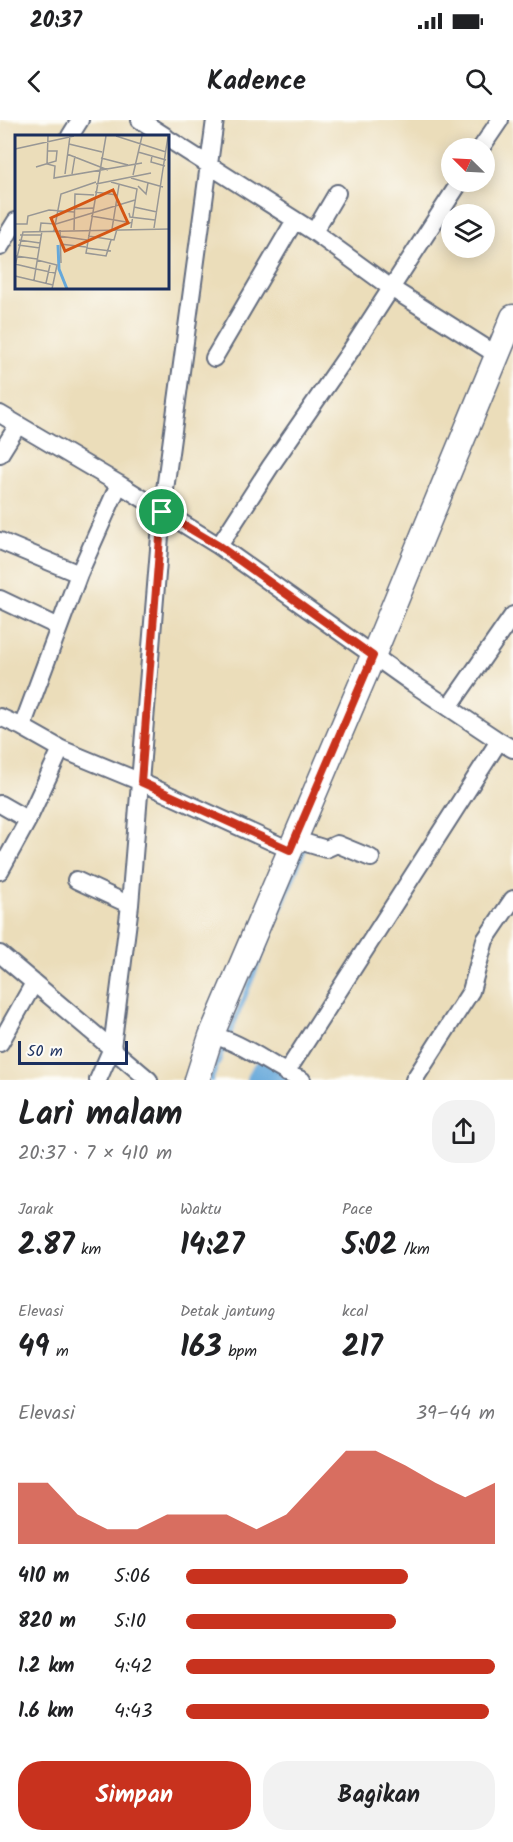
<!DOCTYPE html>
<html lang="id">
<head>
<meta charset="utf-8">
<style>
	body { margin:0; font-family:Kalam,sans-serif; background:#f2f2f2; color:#202124; height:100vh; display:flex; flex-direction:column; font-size:22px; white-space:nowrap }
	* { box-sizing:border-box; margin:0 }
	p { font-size:20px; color:#757577 }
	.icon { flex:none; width:33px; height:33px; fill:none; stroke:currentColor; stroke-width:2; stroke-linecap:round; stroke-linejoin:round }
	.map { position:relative; height:960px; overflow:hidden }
	.panel { display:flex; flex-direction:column; background:#fff; flex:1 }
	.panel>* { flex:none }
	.needle { width:39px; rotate:294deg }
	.buttons { position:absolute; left:441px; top:18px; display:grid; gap:12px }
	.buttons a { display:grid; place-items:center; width:54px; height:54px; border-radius:50%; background:#fff; box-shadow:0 3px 15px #0003; font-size:30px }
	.scale { position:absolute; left:18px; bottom:15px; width:110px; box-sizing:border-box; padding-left:6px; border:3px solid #1b2f5e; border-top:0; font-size:16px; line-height:21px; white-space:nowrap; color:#1b2f5e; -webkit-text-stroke:4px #fdfcf7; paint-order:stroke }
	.pin { position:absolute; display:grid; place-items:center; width:51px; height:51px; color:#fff; margin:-26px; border:3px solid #fff; border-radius:50%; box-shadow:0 2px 6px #0007 }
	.round { display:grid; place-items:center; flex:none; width:63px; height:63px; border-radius:24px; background:#f2f2f2 }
	.summary { display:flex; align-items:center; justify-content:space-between; height:102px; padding:0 18px }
	h1 { font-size:33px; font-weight:700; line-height:45px }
	.metrics { display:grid; grid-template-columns:repeat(3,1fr); gap:9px; height:102px; padding:6px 18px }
	.metrics div { display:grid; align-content:center }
	.metrics b { font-size:30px; font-weight:700 }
	.metrics small { font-size:16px; font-weight:400 }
	.metrics p { font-size:16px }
	.chart { height:168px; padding:12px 18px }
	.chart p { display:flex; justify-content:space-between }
	.chart svg { width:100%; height:108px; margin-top:6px; fill:#c8321e; opacity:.7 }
	.button { display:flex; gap:12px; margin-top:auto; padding:12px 18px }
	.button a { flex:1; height:69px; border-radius:24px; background:#c8321e; color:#fff; font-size:24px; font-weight:700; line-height:69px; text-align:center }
	.button a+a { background:#f2f2f2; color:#202124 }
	ul { padding:0 18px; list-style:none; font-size:20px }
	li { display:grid; grid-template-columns:96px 72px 1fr; align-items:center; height:45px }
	li i { height:15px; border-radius:8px; background:#c8321e }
	.status { display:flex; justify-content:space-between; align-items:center; height:42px; padding:0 30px; background:#fff; direction:ltr }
	.status svg { height:16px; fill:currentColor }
	header { display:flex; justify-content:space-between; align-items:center; height:78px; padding:0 18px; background:#fff; font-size:27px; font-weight:700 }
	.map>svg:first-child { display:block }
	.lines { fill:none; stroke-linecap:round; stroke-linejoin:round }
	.stream { stroke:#66a8da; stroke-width:4.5 }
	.river { stroke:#66a8da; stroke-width:26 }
	.street-casing { stroke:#646c7e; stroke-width:20 }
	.secondary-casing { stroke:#646c7e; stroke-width:27 }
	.street { stroke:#fff; stroke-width:16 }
	.secondary { stroke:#fff; stroke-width:24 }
	.route-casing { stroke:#fff; stroke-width:12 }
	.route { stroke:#c8321e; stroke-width:8 }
	.inset-river { fill:none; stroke:#66a8da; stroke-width:3 }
	.inset-road { fill:none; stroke:#989795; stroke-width:1.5 }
	.view { fill:#d45514; fill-opacity:0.15; stroke:#d45514; stroke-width:3 }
	.inset-edge { fill:none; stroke:#1b2f5e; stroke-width:3 }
</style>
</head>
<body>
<div class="status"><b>20:37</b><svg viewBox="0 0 49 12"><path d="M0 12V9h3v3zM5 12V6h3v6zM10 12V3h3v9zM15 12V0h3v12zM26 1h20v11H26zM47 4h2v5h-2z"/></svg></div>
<header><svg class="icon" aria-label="back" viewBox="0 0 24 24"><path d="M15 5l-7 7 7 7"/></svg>Kadence<svg class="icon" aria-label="search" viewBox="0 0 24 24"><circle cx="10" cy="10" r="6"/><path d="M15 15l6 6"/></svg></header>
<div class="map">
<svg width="513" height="960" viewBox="0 0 513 960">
	<rect width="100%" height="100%" fill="#fdfcf7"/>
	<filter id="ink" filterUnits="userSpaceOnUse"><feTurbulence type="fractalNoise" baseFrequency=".0167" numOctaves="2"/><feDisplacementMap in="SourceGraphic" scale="12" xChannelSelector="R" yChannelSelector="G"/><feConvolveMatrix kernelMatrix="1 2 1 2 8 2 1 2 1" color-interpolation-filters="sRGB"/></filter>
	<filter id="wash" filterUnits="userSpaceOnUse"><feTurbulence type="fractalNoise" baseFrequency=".008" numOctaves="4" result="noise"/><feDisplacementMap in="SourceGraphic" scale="24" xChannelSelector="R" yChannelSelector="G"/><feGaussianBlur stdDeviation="1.35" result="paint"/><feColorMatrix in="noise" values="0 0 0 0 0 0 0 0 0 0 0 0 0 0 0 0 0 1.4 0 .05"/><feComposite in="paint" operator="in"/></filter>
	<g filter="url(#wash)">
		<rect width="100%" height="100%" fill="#ebddba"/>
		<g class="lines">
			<path class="stream" d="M211,960L306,726"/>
			<path class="river" d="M260,960L264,952L280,960"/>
		</g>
	</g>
	<g filter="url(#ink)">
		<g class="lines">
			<g class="street-casing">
				<path id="street" d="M140,0L165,16
					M70,16L80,0
					M168,19L314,112L391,168L497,235
					M481,28L500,0
					M314,112L337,73
					M0,127L16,101
					M214,238L295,100
					M0,294L119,364L219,426L412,563L499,621L513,629
					M0,334L18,305
					M0,421L79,454
					M219,426L270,347L351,230L460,62
					M0,479L59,507
					M449,587L513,495
					M0,597L22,607L61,629L141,662L290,730
					M22,607L79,454L119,364
					M0,684L28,700
					M294,721L303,722L326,729L337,724L371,738
					M0,751L28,700L61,629
					M76,760L130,785
					M0,834L149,960
					M211,916C239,919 274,949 302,960
					M0,923L34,863
					M286,953L499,621
					M98,960L112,928L130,785L162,392L215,0
					M414,960L471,871L485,820L513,779"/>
			</g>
			<g class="secondary-casing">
				<path id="secondary" d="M197,960L211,916L373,536L513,197"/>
			</g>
			<use href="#street" class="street"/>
			<use href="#secondary" class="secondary"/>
		</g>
	</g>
	<g class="lines" filter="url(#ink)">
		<g class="route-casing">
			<path id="route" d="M162,392L219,426L373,536L290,730L141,662Z"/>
		</g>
		<use href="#route" class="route"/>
	</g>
	<g transform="translate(15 15)">
		<rect width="154" height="154" fill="#ebddba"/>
		<path class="inset-river" d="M43,110L44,134L52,154"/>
		<path class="inset-road" d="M33,1L32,29L40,31L39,43L127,28M91,1L71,118L91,121L96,105M101,1L151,17M54,9L87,17M0,14L59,1M123,17L151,25M52,19L93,35M137,21L136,27L150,31M86,23L113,30M21,32L41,26L42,16H33M50,39L55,1M57,39L60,21M118,40L127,1M116,43L148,52M96,47L122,54L116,93M81,49L136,38M123,51L131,59L133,48M80,57L102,60M119,72L142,77M59,74L78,73M114,78L115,82L140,85M76,81L117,88M0,89H12L13,81L34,75L59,77M139,93L153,1M97,94L104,50M45,95L46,128M59,95L60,59L79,60M25,96L26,88L41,89L120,65M39,96L46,59L81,47M5,100H27M44,101L72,105M73,101L99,105L102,94M4,105L25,108M45,109L71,112M3,110L25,113M71,113L96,116M1,121L22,124M22,125L42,130L37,154M0,129L21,134M0,131L8,97L155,94M21,134L40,138M0,141L38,150M19,145L27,96M31,148L35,130"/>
		<path class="view" d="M98,55L113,88L50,116L36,83Z"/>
		<rect width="154" height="154" class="inset-edge"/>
	</g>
</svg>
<div class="buttons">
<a><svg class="needle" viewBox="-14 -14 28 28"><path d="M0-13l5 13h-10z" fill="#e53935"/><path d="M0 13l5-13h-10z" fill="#757577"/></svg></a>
<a><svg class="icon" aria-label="layers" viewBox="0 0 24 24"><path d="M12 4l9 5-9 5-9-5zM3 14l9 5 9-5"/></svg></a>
</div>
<div class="scale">50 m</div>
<div class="pin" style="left:162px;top:392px;background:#1e9e55"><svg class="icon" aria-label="arrive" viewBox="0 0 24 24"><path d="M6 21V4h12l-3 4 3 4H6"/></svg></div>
</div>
<section class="panel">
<div class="summary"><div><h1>Lari malam</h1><p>20:37 · 7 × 410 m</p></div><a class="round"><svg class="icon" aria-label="share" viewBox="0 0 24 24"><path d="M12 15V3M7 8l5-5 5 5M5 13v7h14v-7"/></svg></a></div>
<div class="metrics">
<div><p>Jarak</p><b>2.87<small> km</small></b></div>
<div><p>Waktu</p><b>14:27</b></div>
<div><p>Pace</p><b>5:02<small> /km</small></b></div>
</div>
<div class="metrics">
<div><p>Elevasi</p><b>49<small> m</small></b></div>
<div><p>Detak jantung</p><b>163<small> bpm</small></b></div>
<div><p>kcal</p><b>217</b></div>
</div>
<div class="chart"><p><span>Elevasi</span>39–44 m</p>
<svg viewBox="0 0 160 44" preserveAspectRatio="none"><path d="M0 44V19L10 19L20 32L30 38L40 38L50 32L60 32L70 32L80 38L90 32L100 19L110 6L120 6L130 12L140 19L150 25L160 19V44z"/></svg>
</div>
<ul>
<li><b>410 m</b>5:06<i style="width:72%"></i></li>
<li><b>820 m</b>5:10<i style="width:68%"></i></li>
<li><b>1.2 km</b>4:42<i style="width:100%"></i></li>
<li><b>1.6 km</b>4:43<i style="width:98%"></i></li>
</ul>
<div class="button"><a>Simpan</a><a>Bagikan</a></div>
</section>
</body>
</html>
